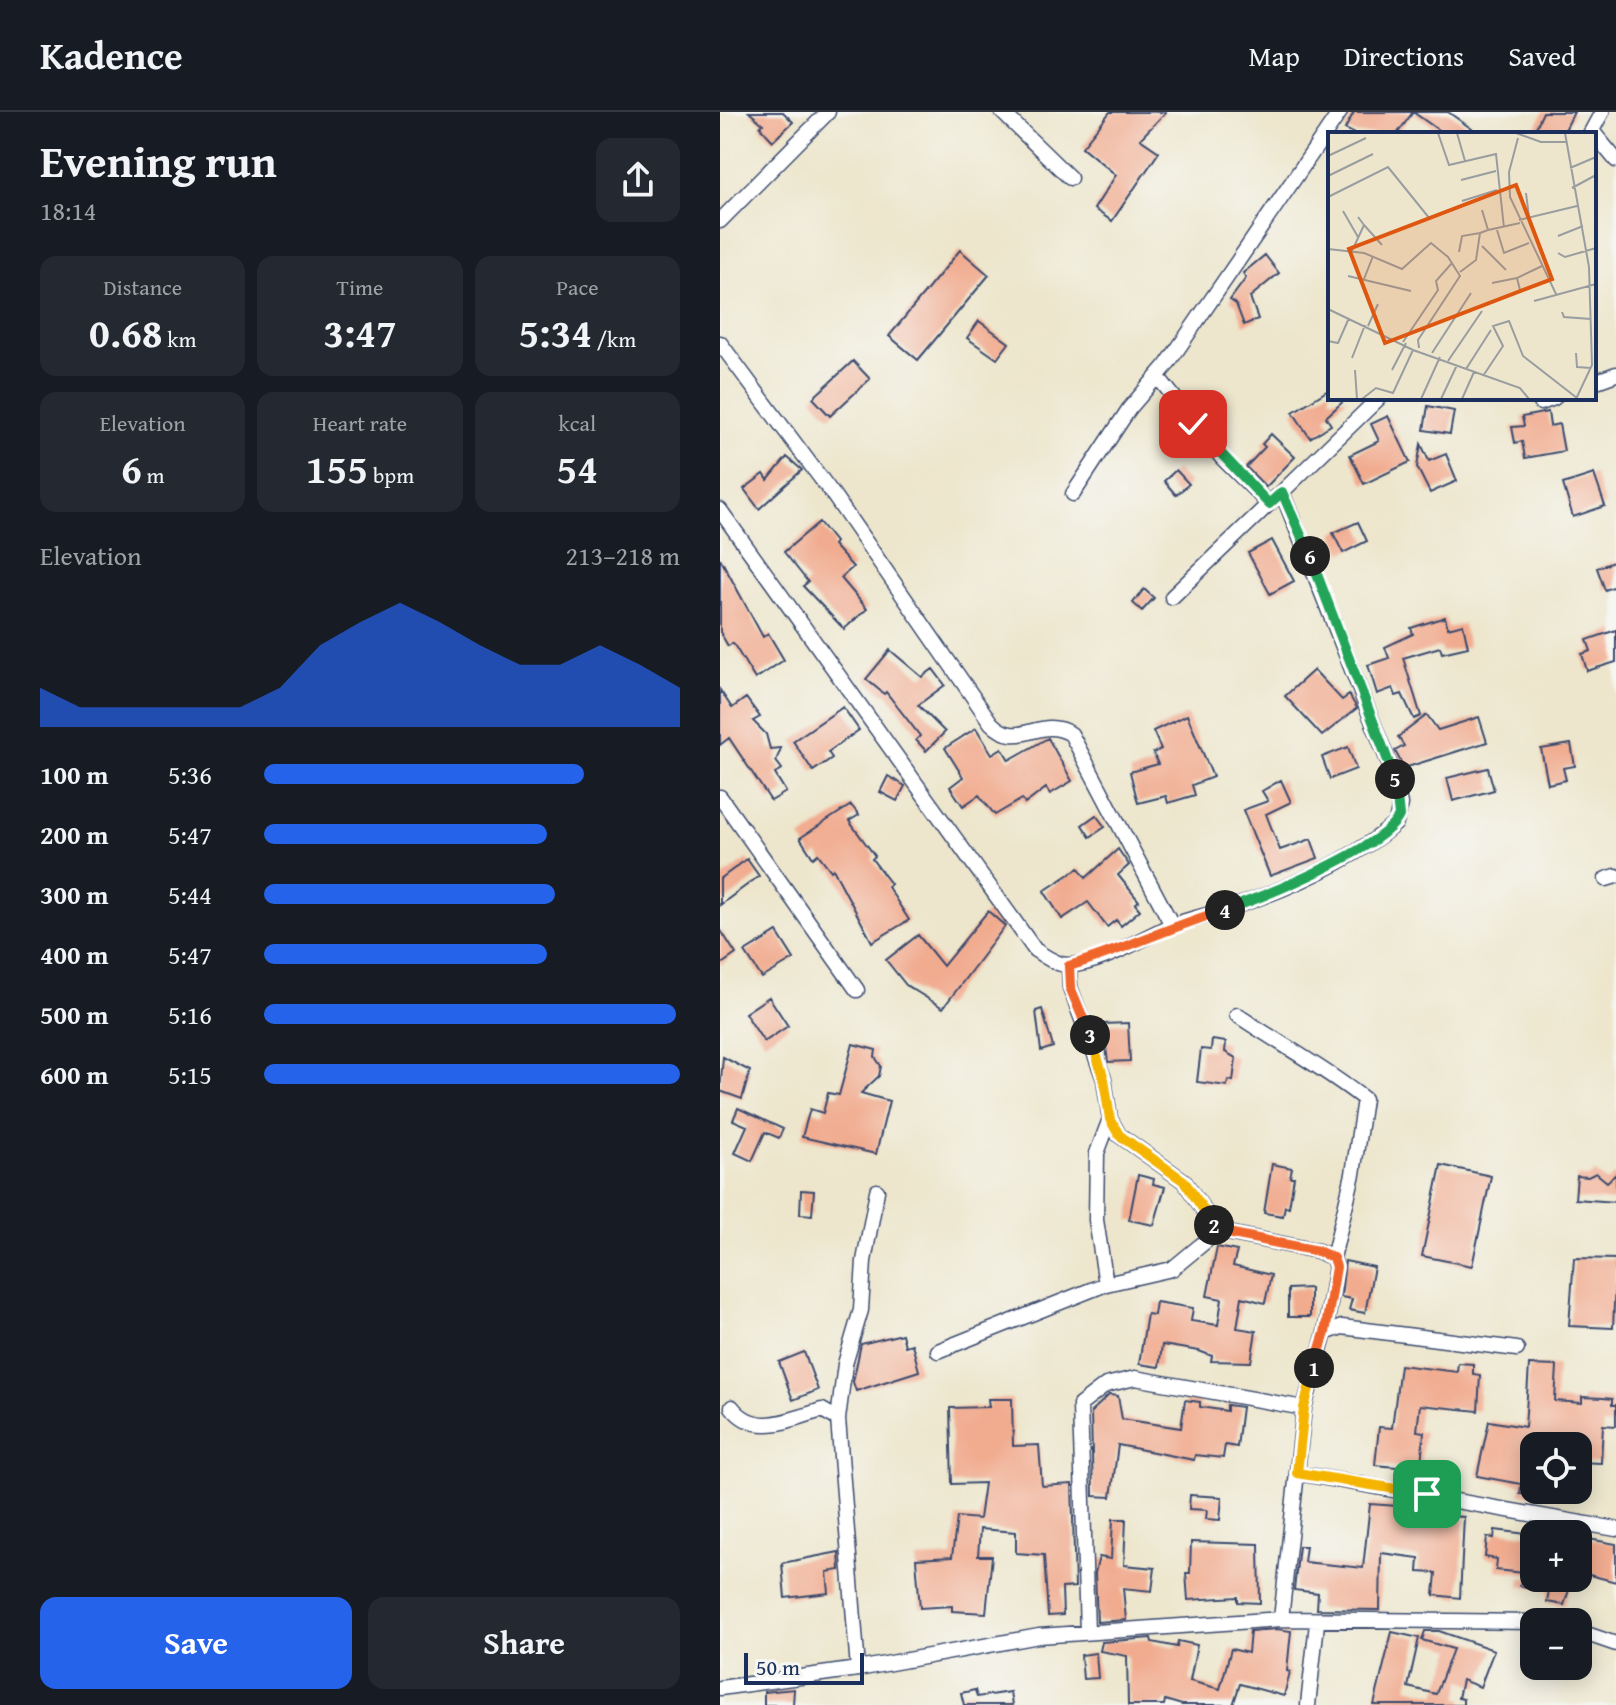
<!DOCTYPE html>
<html lang="en">
<head>
<meta charset="utf-8">
<style>
	body { margin:0; font-family:"Gentium Book Plus",serif; background:#242831; color:#f1f3f6; height:100vh; display:flex; flex-direction:column; font-size:30px; white-space:nowrap }
	* { box-sizing:border-box; margin:0 }
	p { font-size:26px; color:#9ea1a6 }
	.icon { flex:none; width:44px; height:44px; fill:none; stroke:currentColor; stroke-width:2; stroke-linecap:round; stroke-linejoin:round }
	.map { position:relative; flex:1; overflow:hidden }
	.drawer { display:flex; flex-direction:column; background:#171b24; width:720px }
	.drawer>* { flex:none }
	.tools { position:absolute; left:800px; top:1320px; display:grid; gap:16px }
	.tools a { display:grid; place-items:center; width:72px; height:72px; border-radius:16px; background:#171b24; box-shadow:0 4px 20px #0003; font-size:40px }
	.scale { position:absolute; left:24px; bottom:20px; width:120px; box-sizing:border-box; padding-left:8px; border:4px solid #1b2f5e; border-top:0; font-size:22px; line-height:28px; white-space:nowrap; color:#1b2f5e; -webkit-text-stroke:6px #f6f6f2; paint-order:stroke }
	.pin { position:absolute; display:grid; place-items:center; width:68px; height:68px; color:#fff; margin:-34px; border-radius:16px; box-shadow:0 4px 12px #0006 }
	.km { position:absolute; width:40px; height:40px; margin:-20px; border-radius:50%; background:#222; color:#fff; font-size:22px; line-height:40px; text-align:center }
	.round { display:grid; place-items:center; flex:none; width:84px; height:84px; border-radius:16px; background:#242831 }
	.summary { display:flex; align-items:center; justify-content:space-between; height:136px; padding:0 40px }
	h1 { font-size:44px; font-weight:700; line-height:60px }
	.figures { display:grid; grid-template-columns:repeat(3,1fr); gap:12px; height:136px; padding:8px 40px }
	.figures div { display:grid; align-content:center; border-radius:16px; background:#242831; text-align:center }
	.figures b { font-size:40px; font-weight:700 }
	.figures small { font-size:22px; font-weight:400 }
	.figures p { font-size:22px }
	.chart { height:224px; padding:16px 40px }
	.chart p { display:flex; justify-content:space-between }
	.chart svg { width:100%; height:144px; margin-top:8px; fill:#2563eb; opacity:.7 }
	.button { display:flex; gap:16px; margin-top:auto; padding:16px 40px }
	.button a { flex:1; height:92px; border-radius:16px; background:#2563eb; color:#fff; font-size:32px; font-weight:700; line-height:92px; text-align:center }
	.button a+a { background:#242831; color:#f1f3f6 }
	ul { padding:0 40px; list-style:none; font-size:26px }
	li { display:grid; grid-template-columns:128px 96px 1fr; align-items:center; height:60px }
	li i { height:20px; border-radius:10px; background:#2563eb }
	header { display:flex; align-items:center; gap:48px; box-sizing:border-box; height:112px; padding:0 40px; background:#171b24; border-bottom:2px solid #363941 }
	header strong { font-size:38px }
	nav { display:flex; gap:44px; margin-inline-start:auto; font-size:28px }
	main { display:flex; flex:1; min-height:0 }
	.map>svg:first-child { display:block }
	.building { fill:#f1ac90 }
	.lines { fill:none; stroke-linecap:round; stroke-linejoin:round }
	.minor-casing { stroke:#3a4a6e; stroke-width:17 }
	.minor { stroke:#fff; stroke-width:14 }
	.split-1-casing { stroke:#fff; stroke-width:16 }
	.split-2-casing { stroke:#fff; stroke-width:16 }
	.split-3-casing { stroke:#fff; stroke-width:16 }
	.split-4-casing { stroke:#fff; stroke-width:16 }
	.split-5-casing { stroke:#fff; stroke-width:16 }
	.split-6-casing { stroke:#fff; stroke-width:16 }
	.split-7-casing { stroke:#fff; stroke-width:16 }
	.split-1 { stroke:#f5b400; stroke-width:10 }
	.split-2 { stroke:#f0652b; stroke-width:10 }
	.split-3 { stroke:#f5b400; stroke-width:10 }
	.split-4 { stroke:#f0652b; stroke-width:10 }
	.split-5 { stroke:#22a559; stroke-width:10 }
	.split-6 { stroke:#22a559; stroke-width:10 }
	.split-7 { stroke:#22a559; stroke-width:10 }
	.inset-road { fill:none; stroke:#999da0; stroke-width:2 }
	.view { fill:#de5710; fill-opacity:0.15; stroke:#de5710; stroke-width:4 }
	.inset-edge { fill:none; stroke:#1b2f5e; stroke-width:4 }
</style>
</head>
<body>
<header>
<strong>Kadence</strong>
<nav><a>Map</a><a>Directions</a><a>Saved</a></nav>
</header>
<main>
<section class="drawer">
<div class="summary"><div><h1>Evening run</h1><p>18:14</p></div><a class="round"><svg class="icon" aria-label="share" viewBox="0 0 24 24"><path d="M12 15V3M7 8l5-5 5 5M5 13v7h14v-7"/></svg></a></div>
<div class="figures">
<div><p>Distance</p><b>0.68<small> km</small></b></div>
<div><p>Time</p><b>3:47</b></div>
<div><p>Pace</p><b>5:34<small> /km</small></b></div>
</div>
<div class="figures">
<div><p>Elevation</p><b>6<small> m</small></b></div>
<div><p>Heart rate</p><b>155<small> bpm</small></b></div>
<div><p>kcal</p><b>54</b></div>
</div>
<div class="chart"><p><span>Elevation</span>213–218 m</p>
<svg viewBox="0 0 160 44" preserveAspectRatio="none"><path d="M0 44V32L10 38L20 38L30 38L40 38L50 38L60 32L70 19L80 12L90 6L100 12L110 19L120 25L130 25L140 19L150 25L160 32V44z"/></svg>
</div>
<ul>
<li><b>100 m</b>5:36<i style="width:77%"></i></li>
<li><b>200 m</b>5:47<i style="width:68%"></i></li>
<li><b>300 m</b>5:44<i style="width:70%"></i></li>
<li><b>400 m</b>5:47<i style="width:68%"></i></li>
<li><b>500 m</b>5:16<i style="width:99%"></i></li>
<li><b>600 m</b>5:15<i style="width:100%"></i></li>
</ul>
<div class="button"><a>Save</a><a>Share</a></div>
</section>
<div class="map">
<svg width="896" height="1593" viewBox="0 0 896 1593">
	<rect width="100%" height="100%" fill="#f6f6f2"/>
	<filter id="ink" filterUnits="userSpaceOnUse"><feTurbulence type="fractalNoise" baseFrequency=".0125" numOctaves="2"/><feDisplacementMap in="SourceGraphic" scale="16" xChannelSelector="R" yChannelSelector="G"/><feConvolveMatrix kernelMatrix="1 2 1 2 8 2 1 2 1" color-interpolation-filters="sRGB"/></filter>
	<filter id="wash" filterUnits="userSpaceOnUse"><feTurbulence type="fractalNoise" baseFrequency=".006" numOctaves="4" result="noise"/><feDisplacementMap in="SourceGraphic" scale="32" xChannelSelector="R" yChannelSelector="G"/><feGaussianBlur stdDeviation="1.8" result="paint"/><feColorMatrix in="noise" values="0 0 0 0 0 0 0 0 0 0 0 0 0 0 0 0 0 1.4 0 .05"/><feComposite in="paint" operator="in"/></filter>
	<g filter="url(#wash)">
		<rect width="100%" height="100%" fill="#ede6cc"/>
		<g id="blocks">
			<path class="building" d="M29,0H63L73,10L53,29L40,15L43,12Z
				M390,0H446L420,27L439,40L392,109L374,97L396,63L362,35Z
				M634,0H693L677,22H635L625,17Z
				M693,0H728L759,22H724Z
				M823,0H854L843,22H813Z
				M240,138L269,163L198,248L169,224Z
				M545,143L559,161L530,185L538,207L524,213L516,192L510,188L526,166L523,161Z
				M259,209L289,231L277,247L247,226Z
				M133,249L150,267L110,304L93,286Z
				M610,277V286H627L606,305L611,313L590,326L573,300Z
				M708,294L734,299L730,322L704,318Z
				M828,300L830,314L839,312L844,339L805,346L802,329L795,331L792,315L804,314L802,305Z
				M668,304L690,350L644,372L630,343L659,329L651,312Z
				M551,322L575,345L546,375L526,355L545,335L542,332Z
				M701,332L709,349L726,342L737,369L710,381L697,355Z
				M67,345L82,358L39,397L24,377L44,362L48,368Z
				M456,358L469,372L456,383L444,369Z
				M874,362L885,394L853,405L843,372Z
				M99,410L115,430L113,433L133,455L121,466L147,497L124,517L83,474L88,470L64,440Z
				M638,410L647,429L623,441L613,421Z
				M552,428L574,469L550,482L528,441Z
				M0,446L43,525L48,521L64,548L35,567L13,531L8,534L0,520Z
				M896,449V474L885,478L877,456Z
				M424,477L434,486L422,499L413,491Z
				M725,505L728,516L743,512L748,535L722,541L720,535L683,546L701,604L694,607L682,582L676,584L673,576L657,582L648,553L669,546L665,535L693,522L691,516Z
				M896,518V550L867,559L862,542L871,539L867,528Z
				M170,538L202,565L213,557L225,573L198,593L225,620L206,639L196,628L200,624L166,580L164,582L146,567Z
				M594,558L622,588L629,583L637,596L602,624L565,584Z
				M0,578L12,596L26,586L40,605L33,609L46,622L50,637L61,636L56,649L62,657L55,662L66,680L51,689L9,626L0,633Z
				M123,595L139,618L108,640L112,646L93,659L73,629Z
				M467,603L493,665L472,673L475,683L448,691L446,684L418,691L410,660L438,652L433,641L441,637L433,619Z
				M707,603L718,618L759,605L767,630L684,656L675,639L684,634L678,625Z
				M256,616L272,642L282,636L289,648L328,626L352,669L330,682L326,676L305,692L302,687L275,703L259,683L243,694L230,675L243,665L225,636Z
				M851,632L855,654L843,656L846,668L828,672L821,637Z
				M628,635L636,657L610,667L602,645Z
				M768,656L774,678L733,689L727,666Z
				M168,664L185,674L177,689L160,680Z
				M561,668L571,690L546,702L560,738L591,727L598,746L550,764L523,698L548,689L542,679Z
				M131,693L139,703L129,709L155,744L152,747L171,772L168,775L189,808L152,830L113,757L111,759L98,742L93,746L80,726Z
				M376,703L385,715L370,725L362,713Z
				M398,737L409,753L398,763L419,789L415,792L420,798L401,814L396,808L387,815L368,790L342,807L324,779L359,756L366,766Z
				M27,747L39,764L0,793V767Z
				M268,799L285,814L223,896L186,873L166,848L198,823L223,854Z
				M0,817L16,842L0,853Z
				M57,820L74,847L42,866L25,840Z
				M49,885L68,914L44,930L25,901Z
				M322,897L333,935L321,939L316,899Z
				M408,911L410,949L388,950L383,912Z
				M492,928L506,930L505,940L516,946L513,969L508,968L507,974L477,970L481,937L491,938Z
				M133,932L156,938L155,945L161,954L159,964L141,981L169,989L156,1042L82,1025L90,997L103,1001L108,981L119,983Z
				M3,945L30,959L22,987L0,979Z
				M18,996L63,1017L59,1026L45,1020L32,1049L15,1041L27,1014L13,1008Z
				M552,1052L572,1056L570,1065H574L569,1095L565,1094L563,1104L544,1101Z
				M721,1053L771,1064L752,1154L702,1144Z
				M876,1061L887,1070L896,1062V1090L855,1087L857,1064L868,1065Z
				M418,1063L434,1067L433,1072L445,1075L434,1113L409,1108Z
				M81,1078L94,1079L92,1103L80,1102Z
				M497,1135L517,1139L513,1154L551,1163L545,1191L522,1185L517,1216L536,1219L531,1250L491,1249L492,1244L479,1239L442,1233L439,1255L419,1252L427,1202L434,1203L436,1190L473,1196L471,1209L498,1213L502,1187L487,1184Z
				M854,1146L896,1147L893,1216L849,1214Z
				M625,1149L654,1155L645,1201L629,1198L632,1187L621,1185Z
				M590,1176V1205H568V1177Z
				M182,1222L185,1234L192,1232L199,1259L136,1279L133,1270L141,1232Z
				M84,1240L98,1278L73,1288L59,1250Z
				M738,1251L753,1252V1262L760,1263L758,1299L700,1293L697,1319L704,1320L701,1352L688,1351L687,1356L655,1353L659,1315L672,1316L680,1253L737,1260Z
				M809,1253L837,1254L835,1289L862,1291V1285L883,1286L892,1287V1293H896V1314L883,1313L881,1351L858,1350V1334H814V1383L800,1382L801,1372L757,1364L769,1309L805,1315Z
				M389,1283L398,1284L402,1307L461,1316L465,1288L480,1290V1295L507,1299V1293L522,1295L517,1335L505,1333L503,1346L475,1343L474,1348L398,1333L391,1385L373,1384L371,1300Z
				M268,1287H292L293,1334L319,1333L322,1374L352,1372L355,1475L342,1476L343,1503L328,1504L324,1443L296,1441V1420L260,1417L258,1444H272L266,1501L232,1499V1494L200,1496L196,1447L232,1445L237,1405L259,1407L264,1371L232,1372L230,1296L269,1295Z
				M470,1383L502,1385L500,1408L486,1407L487,1398L469,1397Z
				M650,1392L720,1397L719,1403L744,1405L740,1486L714,1483L716,1461L698,1460L699,1446L661,1441L660,1498L597,1497L598,1481L574,1478L579,1434H586L584,1450L643,1456Z
				M393,1407H406L404,1453L435,1456L432,1479L403,1476L406,1508L377,1510L375,1461L379,1445L391,1447Z
				M775,1418L814,1423V1462L776,1458L777,1447L765,1445L767,1425L774,1426Z
				M858,1425L896,1432V1470L858,1460Z
				M471,1430L539,1432L540,1491L518,1490V1485L468,1488L466,1461H470Z
				M119,1440L120,1458L107,1460L109,1481L65,1486L62,1451Z
				M801,1466H836L852,1469L844,1493L827,1490L829,1478L800,1474Z
				M557,1517L571,1519L567,1559L570,1560L564,1584L520,1572L513,1593H462L445,1588L444,1593H408L407,1544L380,1539L382,1530L431,1526L432,1530L457,1535L458,1529L477,1533L470,1569L500,1577L511,1537L528,1541L530,1519Z
				M705,1519H719L774,1538L760,1575L742,1568L738,1586L743,1587V1593H654L672,1520L699,1526L688,1575L716,1582L733,1537L702,1528Z
				M376,1541L378,1566L363,1567L361,1543Z
				M74,1577L73,1593H44V1580Z
				M255,1578L257,1585L290,1580L292,1593H244L241,1581Z"/>
		</g>
	</g>
	<g filter="url(#ink)">
		<use href="#blocks" fill-opacity="0" stroke="#3a4a6e" stroke-width="2"/>
		<g class="lines">
			<g class="minor-casing">
				<path id="minor" d="M282,0L350,66
					M872,19L896,48
					M870,22L882,0
					M0,109L108,0
					M0,231L114,384L271,611C300,640 318,602 351,622L452,813
					M438,265L502,346L549,392
					M874,270L896,262
					M821,291L834,286
					M353,382L409,297L446,254L620,0
					M0,398L315,838C325,844 336,853 348,853C378,854 422,826 450,814C469,807 489,803 508,797C564,778 631,750 676,711L680,692L674,664L562,380L659,286
					M452,485L556,385
					M0,685L137,878
					M886,767L896,764
					M349,854L350,875L384,967L390,1007L399,1023L464,1069L498,1119L598,1139L613,1146L616,1155L605,1221
					M517,903C560,932 603,955 644,987L633,1062L613,1146
					M386,1172L376,1108L377,1041L390,1007
					M218,1239L386,1172L452,1157L498,1119
					M12,1295C35,1326 71,1307 102,1298L118,1307L138,1557
					M118,1307L125,1252L141,1198L144,1149L157,1079
					M577,1361L896,1417
					M561,1507L584,1296L605,1221L622,1215L797,1237
					M858,1519L896,1532
					M367,1520L360,1293L386,1273L415,1266L584,1296
					M0,1576L138,1557L319,1524L561,1507L814,1510
					M588,1593L597,1511"/>
			</g>
			<use href="#minor" class="minor"/>
		</g>
	</g>
	<g class="lines" filter="url(#ink)">
		<g class="split-1-casing">
			<path id="split-1" d="M594,1256L584,1296L577,1361L707,1382"/>
		</g>
		<g class="split-2-casing">
			<path id="split-2" d="M494,1113L498,1119L598,1139L613,1146L616,1155L605,1221L594,1256"/>
		</g>
		<g class="split-3-casing">
			<path id="split-3" d="M370,923L384,967L390,1007L399,1023L464,1069L494,1113"/>
		</g>
		<g class="split-4-casing">
			<path id="split-4" d="M370,923L350,875L349,854C403,838 452,814 505,798"/>
		</g>
		<g class="split-5-casing">
			<path id="split-5" d="M505,798C541,786 664,736 679,704L675,667"/>
		</g>
		<g class="split-6-casing">
			<path id="split-6" d="M590,444L675,667"/>
		</g>
		<g class="split-7-casing">
			<path id="split-7" d="M473,312L549,392L562,380L590,444"/>
		</g>
		<use href="#split-1" class="split-1"/>
		<use href="#split-2" class="split-2"/>
		<use href="#split-3" class="split-3"/>
		<use href="#split-4" class="split-4"/>
		<use href="#split-5" class="split-5"/>
		<use href="#split-6" class="split-6"/>
		<use href="#split-7" class="split-7"/>
	</g>
	<g transform="translate(608 20)">
		<rect width="268" height="268" fill="#ede6cc"/>
		<path class="inset-road" d="M110,1L121,33L168,22L176,96M129,1L137,29M188,1L213,10H238M237,1L261,135L264,233L248,267M190,6L181,40L182,65L228,162M0,24L38,6M242,36L268,25M0,44L45,22M133,48L168,39M244,56L268,43M198,61L201,85M0,65L60,35L102,87M134,69L169,58M154,78L160,98L192,91M15,79L30,105M191,88L249,74M36,93L54,113M169,98L176,121L201,111M230,104L255,94M154,114L178,138M0,117L36,121L74,137L103,111L120,125L132,144L90,208L91,216M24,119L36,93L30,85M131,120L134,104L152,101M230,121L237,125L268,116M132,140L148,128L152,101L160,98M20,144L83,159M36,147L45,124M164,151L189,146M192,158L189,146L214,134M206,169L268,152M0,177L85,218L192,256L201,267M234,180L236,185L263,187M40,194L50,172M0,209L10,211L21,186M75,210L110,158L108,149L124,131M104,221L143,161M248,221L249,235L263,236M24,226L37,193M120,229L154,179M138,237L163,198M27,238L29,267M64,238L78,211M155,244L175,214L165,194L181,189L195,224L249,266M34,267L48,256L65,261L85,218M93,267L112,225M113,267L129,233M134,267L146,240"/>
		<path class="view" d="M188,53L224,147L57,211L21,117Z"/>
		<rect width="268" height="268" class="inset-edge"/>
	</g>
</svg>
<div class="tools">
<a><svg class="icon" aria-label="locate" viewBox="0 0 24 24"><circle cx="12" cy="12" r="6"/><path d="M12 2v4M12 18v4M2 12h4M18 12h4"/></svg></a>
<a>+</a>
<a>−</a>
</div>
<div class="scale">50 m</div>
<div class="pin" style="left:707px;top:1382px;background:#1e9e55"><svg class="icon" aria-label="arrive" viewBox="0 0 24 24"><path d="M6 21V4h12l-3 4 3 4H6"/></svg></div>
<div class="pin" style="left:473px;top:312px;background:#d93025"><svg class="icon" aria-label="check" viewBox="0 0 24 24"><path d="M5 12l5 5 9-10"/></svg></div>
<b class="km" style="left:594px;top:1256px">1</b>
<b class="km" style="left:494px;top:1113px">2</b>
<b class="km" style="left:370px;top:923px">3</b>
<b class="km" style="left:505px;top:798px">4</b>
<b class="km" style="left:675px;top:667px">5</b>
<b class="km" style="left:590px;top:444px">6</b>
</div>
</main>
</body>
</html>
